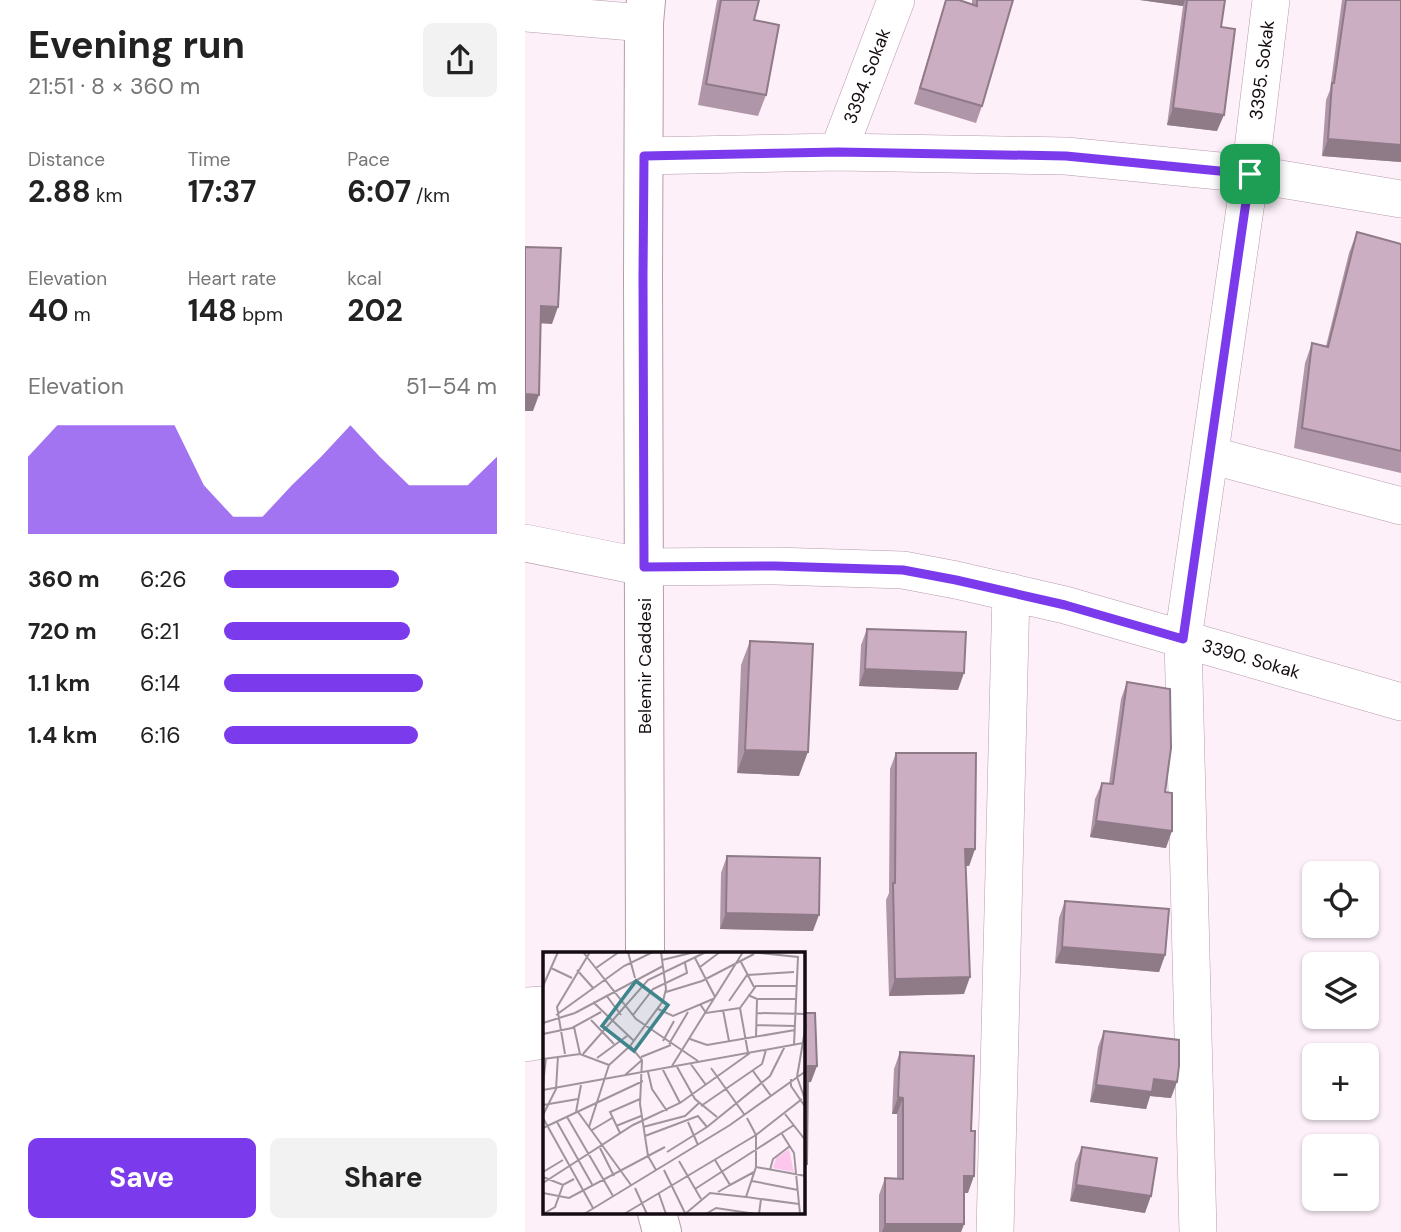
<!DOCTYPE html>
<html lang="en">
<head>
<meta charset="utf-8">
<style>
	body { margin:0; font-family:"DM Sans",sans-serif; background:#f2f2f2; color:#222; height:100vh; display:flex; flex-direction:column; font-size:26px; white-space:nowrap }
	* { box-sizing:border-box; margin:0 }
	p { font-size:23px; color:#767676 }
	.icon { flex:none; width:38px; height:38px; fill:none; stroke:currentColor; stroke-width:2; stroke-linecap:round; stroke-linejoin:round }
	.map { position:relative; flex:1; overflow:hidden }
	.side { display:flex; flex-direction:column; background:#fff; width:525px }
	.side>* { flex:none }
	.buttons { position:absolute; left:777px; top:861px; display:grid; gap:14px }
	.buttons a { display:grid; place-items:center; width:77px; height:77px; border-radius:10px; background:#fff; box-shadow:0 2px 5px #0004; font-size:35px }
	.pin { position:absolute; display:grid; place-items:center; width:60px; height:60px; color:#fff; margin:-30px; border-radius:14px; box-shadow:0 4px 10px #0006 }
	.round { display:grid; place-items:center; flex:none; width:74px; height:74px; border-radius:10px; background:#f2f2f2 }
	.head { display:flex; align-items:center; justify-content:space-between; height:119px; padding:0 28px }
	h1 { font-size:38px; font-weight:700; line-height:52px }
	.figures { display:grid; grid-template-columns:repeat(3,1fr); gap:10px; height:119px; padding:7px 28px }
	.figures div { display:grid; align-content:center }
	.figures b { font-size:30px; font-weight:700 }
	.figures small { font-size:19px; font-weight:400 }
	.figures p { font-size:19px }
	.chart { height:196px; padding:14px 28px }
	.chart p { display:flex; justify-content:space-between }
	.chart svg { width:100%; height:126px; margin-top:7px; fill:#7c3aed; opacity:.7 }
	.button { display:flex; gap:14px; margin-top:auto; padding:14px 28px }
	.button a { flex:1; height:80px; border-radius:10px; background:#7c3aed; color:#fff; font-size:28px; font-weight:700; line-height:80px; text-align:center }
	.button a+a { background:#f2f2f2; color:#222 }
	ul { padding:0 28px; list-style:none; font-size:23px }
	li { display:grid; grid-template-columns:112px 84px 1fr; align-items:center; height:52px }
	li i { height:18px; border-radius:9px; background:#7c3aed }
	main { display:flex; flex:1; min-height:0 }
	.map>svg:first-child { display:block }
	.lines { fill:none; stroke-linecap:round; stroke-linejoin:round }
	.minor-casing { stroke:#b79aae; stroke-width:38 }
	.tertiary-casing { stroke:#b79aae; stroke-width:40 }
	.minor { stroke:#fff; stroke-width:37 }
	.tertiary { stroke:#fff; stroke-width:38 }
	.wall { fill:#af96a8 }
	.shaded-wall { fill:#8f7a88 }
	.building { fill:#ccaec3; stroke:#8f7a88; stroke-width:2 }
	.route-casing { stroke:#fff; stroke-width:14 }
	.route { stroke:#7c3aed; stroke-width:9 }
	.labels { text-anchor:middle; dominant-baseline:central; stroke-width:6; stroke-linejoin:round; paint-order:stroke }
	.street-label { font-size:18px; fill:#150b12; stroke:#fff }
	.inset-road { fill:none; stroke:#a0949d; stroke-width:2 }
	.view { fill:#3f868c; fill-opacity:0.15; stroke:#3f868c; stroke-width:3.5 }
	.inset-edge { fill:none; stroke:#150b12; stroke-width:3.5 }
</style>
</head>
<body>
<main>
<section class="side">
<div class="head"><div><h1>Evening run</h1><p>21:51 · 8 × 360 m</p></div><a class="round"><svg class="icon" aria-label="share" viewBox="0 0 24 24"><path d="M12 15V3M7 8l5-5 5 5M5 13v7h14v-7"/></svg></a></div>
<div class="figures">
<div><p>Distance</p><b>2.88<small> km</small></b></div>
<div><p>Time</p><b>17:37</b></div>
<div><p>Pace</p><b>6:07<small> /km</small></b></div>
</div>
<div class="figures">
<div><p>Elevation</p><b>40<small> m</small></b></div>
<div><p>Heart rate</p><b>148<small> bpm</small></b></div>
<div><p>kcal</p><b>202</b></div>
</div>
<div class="chart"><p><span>Elevation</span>51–54 m</p>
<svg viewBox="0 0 160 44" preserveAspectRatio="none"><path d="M0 44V17L10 6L20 6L30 6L40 6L50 6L60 27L70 38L80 38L90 27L100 17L110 6L120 17L130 27L140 27L150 27L160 17V44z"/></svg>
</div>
<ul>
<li><b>360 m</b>6:26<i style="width:64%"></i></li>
<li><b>720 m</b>6:21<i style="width:68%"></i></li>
<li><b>1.1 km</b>6:14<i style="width:73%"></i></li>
<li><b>1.4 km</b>6:16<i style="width:71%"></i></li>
</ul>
<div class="button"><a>Save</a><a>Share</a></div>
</section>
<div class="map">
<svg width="876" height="1232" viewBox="0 0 876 1232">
	<rect width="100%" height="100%" fill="#fdf0f9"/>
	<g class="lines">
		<g class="minor-casing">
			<path id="minor" d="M0,13L119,23
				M313,152L371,0
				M119,156L313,152L541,156L725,174L876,199
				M685,455L876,506
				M0,543L119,567L250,566L378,570L431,580L540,605L876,702
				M0,1006L19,1005
				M0,1043L19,1040
				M470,1232L486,592
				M673,1232L658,639L725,174L746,0"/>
		</g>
		<g class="tertiary-casing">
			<path id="tertiary" d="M120,954L118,277L119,23L121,0
				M132,1213L137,1232"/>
		</g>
		<use href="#minor" class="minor"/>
		<use href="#tertiary" class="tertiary"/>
	</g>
	<path class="wall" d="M192,0H234L229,20L241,95L233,116L173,105Z
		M421,0L447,4V0H488L457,106L451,123L389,104Z
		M615,0H700L696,27L692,131L642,125L658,6Z
		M817,0H876V162L797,156L801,100L805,90Z
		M832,232L876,244V473L769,448L780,363L787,343L801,346L824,253Z
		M342,629L433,690L334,686L336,645Z
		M225,641L274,776L212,773L216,665Z
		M602,682L640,792L641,848L565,837L570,799L577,783L584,784L596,699Z
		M371,753L450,849L444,866H441L439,994L364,996L361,900L364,893L365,769Z
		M202,856L288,931L195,929L196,873Z
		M540,901L640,955L634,972L530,963L534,918Z
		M579,1031L646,1098L625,1096L621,1109L565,1102L573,1047Z
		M375,1052L443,1193H439V1224L436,1232H354V1195L360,1178L372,1179V1114H367L369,1069Z
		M557,1147L620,1213L545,1201L550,1163Z"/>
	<path class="shaded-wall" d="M615,0H660L658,6Z
		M648,108L699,115L692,131L642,125Z
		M803,139L876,145V162L797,156Z
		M16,306L33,307L27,324L10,323Z
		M0,394L14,395L8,411H0Z
		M340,669L439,673L433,690L334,686Z
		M220,750L283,752L274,776L212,773Z
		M571,821L647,831L641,848L565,837Z
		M440,849H450L444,866H434Z
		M201,913L294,915L288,931L195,929Z
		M537,947L640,955L634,972L530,963Z
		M445,977L439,994L364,996L370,979Z
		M283,1066H292L286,1082L278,1083Z
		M629,1079L652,1082L646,1098L625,1096L621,1109L565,1102L571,1085Z
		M373,1097L378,1098L372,1114H367Z
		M278,1164H282L278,1174Z
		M439,1176H449L443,1193H433Z
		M551,1185L626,1196L620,1213L545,1201Z
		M360,1224H439L436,1232H357Z"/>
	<path class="building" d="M196,0H234L229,20L254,25L241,95L181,84Z
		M421,0H434L452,6V0H488L457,106L395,88Z
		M662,0H700L696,27L710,29L699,115L648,108Z
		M821,0H876V145L803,139L807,83H809Z
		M832,232L876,244V451L777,428L787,343L803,347Z
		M0,247L36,248L33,307L16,306L14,395L0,394Z
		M342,629L441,632L439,673L340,669Z
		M225,641L288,644L283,752L220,750Z
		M602,682L645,689L646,748L640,792L647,793V831L571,821L577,783L588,784Z
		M371,753H451L450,849H440L445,977L370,979L368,883H370Z
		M202,856L295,858L294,915L201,913Z
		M540,901L644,909L640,955L537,947Z
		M278,1013H290L292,1066H283L282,1164H278Z
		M579,1031L654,1040V1066L652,1082L629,1079L627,1092L571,1085Z
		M375,1052L449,1056L446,1131H450L449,1176H439V1224H360V1178L378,1179V1098L373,1097Z
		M557,1147L632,1158L626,1196L551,1185Z"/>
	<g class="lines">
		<g class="route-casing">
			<path id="route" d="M313,152L541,156L725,174L658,639L540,605L431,580L378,570L250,566L119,567L118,277L119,156Z"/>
		</g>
		<use href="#route" class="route"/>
	</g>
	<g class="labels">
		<g class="street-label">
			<text transform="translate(737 70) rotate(-83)">3395. Sokak</text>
			<text transform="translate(342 76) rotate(-69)">3394. Sokak</text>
			<text transform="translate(726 659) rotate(16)">3390. Sokak</text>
			<text transform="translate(120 666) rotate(-90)">Belemir Caddesi</text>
		</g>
	</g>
	<g transform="translate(18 952)">
		<rect width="262" height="262" fill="#fdf0f9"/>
		<path d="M246,197L251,220L230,216L233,206Z" fill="#fdc6ed"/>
		<path class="inset-road" d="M40,0L93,67L155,109M85,0L92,26M208,0L255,5L251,93M152,6L172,45M119,8L152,0M198,10L211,35M157,15L177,0M8,16L29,26M53,16L76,0M34,18L51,37M0,34L15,0M123,40L159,29L211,2M63,43L78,63M205,43L214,47H254M186,49L204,23L251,20M50,50L91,89M157,52L163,61L197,56M197,56L213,34H253M197,56L205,101M115,57L130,64L170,47M180,58L186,89M213,61L263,62M13,63L81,14L110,0M90,63L110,37L144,21L142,11M48,68L71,92M0,71L32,61L120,14M263,72L254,125L263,150M213,73L252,74M31,75L37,102M0,82L29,76L58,60M213,85L214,47M147,87L164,93L252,78M120,89L131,69M126,92L145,60M87,94L99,108L97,152L105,204L113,218M22,102L14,55L47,0M40,102L105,28L163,0M98,105L128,93M54,106L84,84M0,107L37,102L66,113M147,111L163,133M133,113L152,147L174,165M129,114L200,0M119,116L137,151M168,116L201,162M210,119L228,144M105,120L109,137L124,159M82,123L99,108M248,127V134L263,156M0,132L3,106M0,138L260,91M0,153L35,147M158,154L219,112L223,98M33,160L38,133M35,160L88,233M242,162L263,189M0,163L13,137L15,104M24,165L70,244M0,166L50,256M204,166L213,183V215L203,245L218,247L216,262M14,170L50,234M145,170L155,193M73,174L98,164M46,175L66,113L87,94L120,49L123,37L118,0M100,175L142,164L156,151M0,176L100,129M49,178L69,166M77,181L67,160L97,147M239,182L251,201L257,262M102,184L155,164L164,175M57,196L71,224M124,200L164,175L227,124L242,94M172,208L187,233L175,240M136,209L158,247M213,215L263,224M121,218L142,261M227,218L230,207L247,194M0,220L20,208M0,225L20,233L31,227M209,229L255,238M0,231L90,173L137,151L207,101M187,233L211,220M92,236L104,262M152,237L251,173M0,241L26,246L122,195M116,242L123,262M218,247L256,252M0,262L12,255L20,233M41,262L187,173L263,119M81,262L213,183L259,147M142,262L167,241L203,245M163,262L173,256L213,262"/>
		<path class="view" d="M93,29L125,53L91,99L59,74Z"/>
		<rect width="262" height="262" class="inset-edge"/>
	</g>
</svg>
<div class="buttons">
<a><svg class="icon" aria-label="locate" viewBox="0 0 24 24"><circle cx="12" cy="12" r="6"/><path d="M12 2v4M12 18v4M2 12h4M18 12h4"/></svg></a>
<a><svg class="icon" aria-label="layers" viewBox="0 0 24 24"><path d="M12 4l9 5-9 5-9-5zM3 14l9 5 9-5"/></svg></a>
<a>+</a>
<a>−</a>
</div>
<div class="pin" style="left:725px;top:174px;background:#1e9e55"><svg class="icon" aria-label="arrive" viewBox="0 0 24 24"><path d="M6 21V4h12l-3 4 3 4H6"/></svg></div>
</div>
</main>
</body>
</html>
